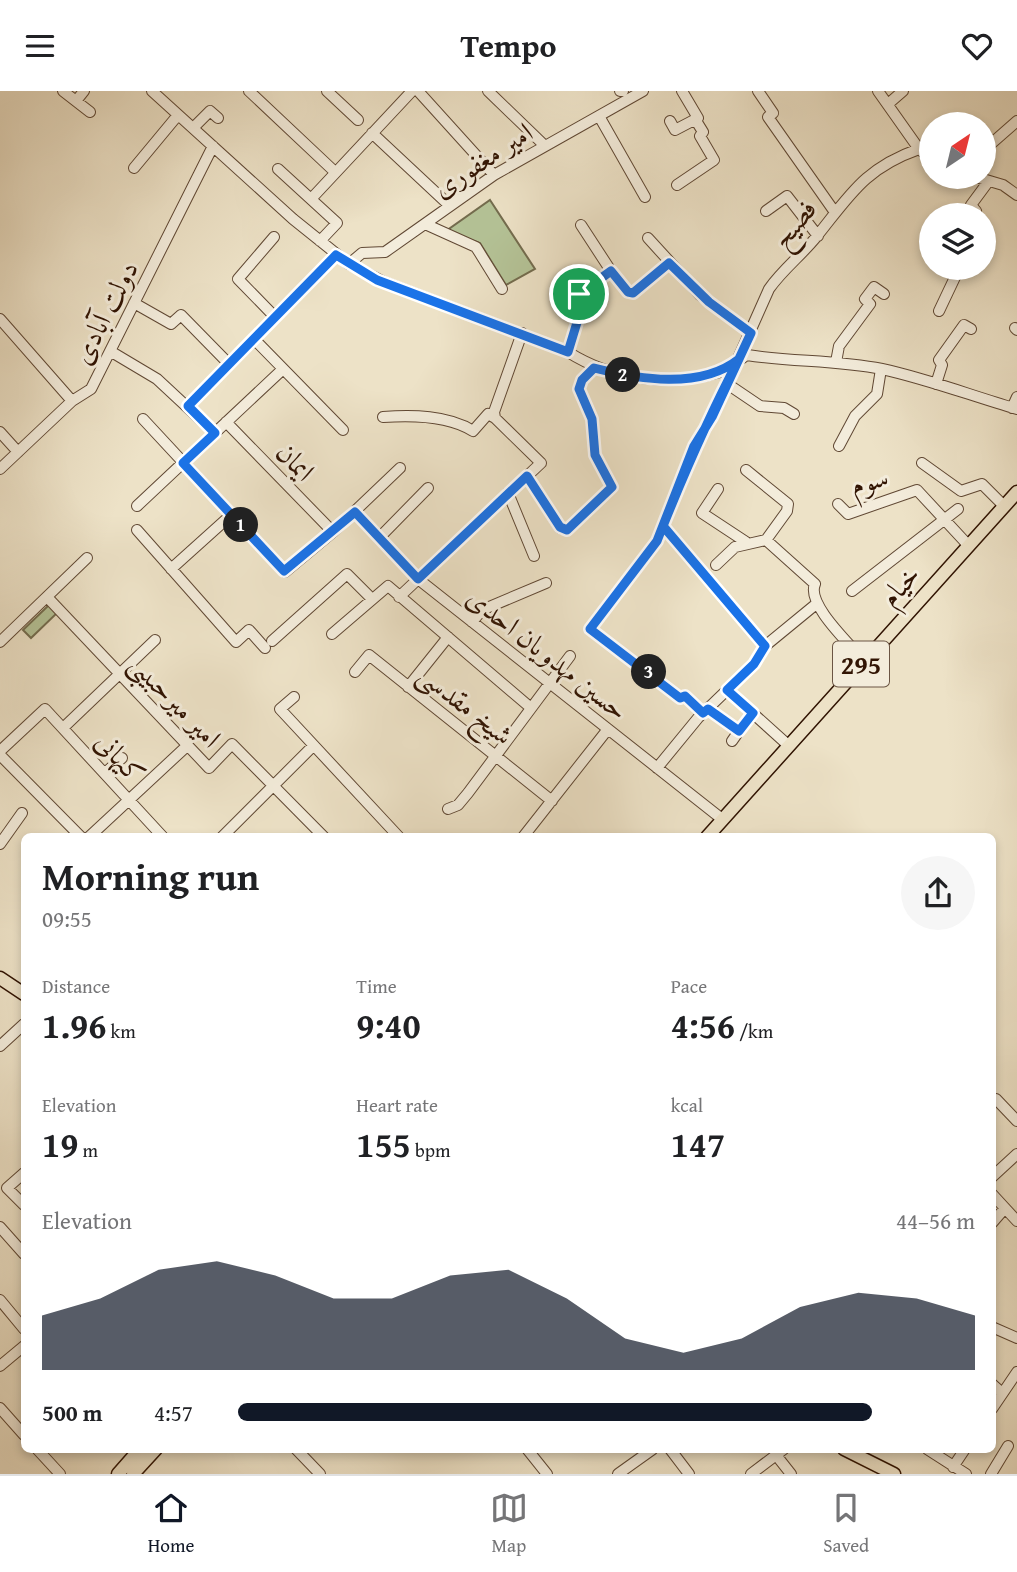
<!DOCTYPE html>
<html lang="en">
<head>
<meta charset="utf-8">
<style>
	body { margin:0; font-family:"Gentium Book Plus",Amiri,serif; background:#f6f6f6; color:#202124; height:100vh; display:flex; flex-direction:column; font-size:26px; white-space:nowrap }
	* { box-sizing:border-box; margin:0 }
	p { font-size:23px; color:#757577 }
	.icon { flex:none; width:38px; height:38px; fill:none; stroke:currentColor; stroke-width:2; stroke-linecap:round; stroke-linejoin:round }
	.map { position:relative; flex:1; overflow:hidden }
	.sheet { position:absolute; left:21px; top:742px; width:975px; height:620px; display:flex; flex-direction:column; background:#fff; border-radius:10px; box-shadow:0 4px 10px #0003 }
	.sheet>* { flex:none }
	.needle { width:46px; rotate:35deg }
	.fabs { position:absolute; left:919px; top:21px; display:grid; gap:14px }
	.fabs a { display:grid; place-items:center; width:77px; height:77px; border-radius:50%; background:#fff; box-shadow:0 4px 10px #0003; font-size:35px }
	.pin { position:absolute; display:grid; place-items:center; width:60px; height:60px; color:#fff; margin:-30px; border:4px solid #fff; border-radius:50%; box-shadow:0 2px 7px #0007 }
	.km { position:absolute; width:35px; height:35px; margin:-18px; border-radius:50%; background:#222; color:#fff; font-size:19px; line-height:35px; text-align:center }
	.round { display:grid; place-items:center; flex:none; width:74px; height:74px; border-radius:37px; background:#f6f6f6 }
	.head { display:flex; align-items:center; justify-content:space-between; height:119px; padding:0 21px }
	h1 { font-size:38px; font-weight:700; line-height:52px }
	.figures { display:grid; grid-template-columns:repeat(3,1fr); gap:10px; height:119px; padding:7px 21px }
	.figures div { display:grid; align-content:center }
	.figures b { font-size:35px; font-weight:700 }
	.figures small { font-size:19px; font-weight:400 }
	.figures p { font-size:19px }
	.chart { height:196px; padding:14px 21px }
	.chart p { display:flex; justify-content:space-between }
	.chart svg { width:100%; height:126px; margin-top:7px; fill:#111827; opacity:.7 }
	ul { padding:0 21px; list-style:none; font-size:23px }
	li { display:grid; grid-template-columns:112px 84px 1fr; align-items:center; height:52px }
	li i { height:18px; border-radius:9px; background:#111827 }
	header { display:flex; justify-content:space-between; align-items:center; height:91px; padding:0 21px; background:#fff; font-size:32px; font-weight:700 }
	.menu { display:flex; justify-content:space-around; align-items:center; height:98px; border-top:2px solid #e0e0e0; background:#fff; font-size:19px; color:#757577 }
	.menu a { display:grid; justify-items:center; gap:4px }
	.menu .active { color:#111827 }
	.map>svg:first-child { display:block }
	.green { fill:#b5c498; stroke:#736c4e; stroke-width:2 }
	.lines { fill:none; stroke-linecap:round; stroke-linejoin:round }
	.minor-casing { stroke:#604834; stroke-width:12 }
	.major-casing { stroke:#311403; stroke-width:15 }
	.minor { stroke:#f3ecdb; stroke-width:10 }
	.major { stroke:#ede2c7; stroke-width:12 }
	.route-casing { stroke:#fff; stroke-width:14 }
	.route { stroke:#1a73e8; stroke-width:9 }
	.labels { text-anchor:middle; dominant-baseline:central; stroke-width:6; stroke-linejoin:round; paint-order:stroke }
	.shield { fill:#f3ecdb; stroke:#6b5544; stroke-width:2 }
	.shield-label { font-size:26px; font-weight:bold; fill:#311403 }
	.street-label { font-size:28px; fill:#311403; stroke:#f3ecdb }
</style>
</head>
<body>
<header><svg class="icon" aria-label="menu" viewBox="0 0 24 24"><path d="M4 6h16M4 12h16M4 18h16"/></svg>Tempo<svg class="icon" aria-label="heart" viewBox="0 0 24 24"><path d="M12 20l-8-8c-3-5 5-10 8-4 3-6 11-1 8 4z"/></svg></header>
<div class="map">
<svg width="1017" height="1383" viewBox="0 0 1017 1383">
	<rect width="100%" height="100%" fill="#ede2c7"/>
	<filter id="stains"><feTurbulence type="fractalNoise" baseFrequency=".00286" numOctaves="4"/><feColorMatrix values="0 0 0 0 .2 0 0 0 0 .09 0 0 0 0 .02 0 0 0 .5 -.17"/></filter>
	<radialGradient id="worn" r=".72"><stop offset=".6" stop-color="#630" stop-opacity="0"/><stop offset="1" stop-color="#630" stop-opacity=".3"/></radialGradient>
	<path class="green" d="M490,109L535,178L506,194L480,152L446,140Z
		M50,513L57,522L31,547L23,539Z"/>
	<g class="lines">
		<g class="minor-casing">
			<path id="minor" d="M63,0L90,21
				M152,0L293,128L349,173L384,191L568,261C612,289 669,296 720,281C729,278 738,269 747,264C792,271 837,269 882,278C928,288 972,305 1017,318
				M249,0L335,81
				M327,0L358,29
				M418,0L494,84
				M488,0L544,54
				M620,0H623
				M758,0L773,22L768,26L834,120
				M878,0L919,58L931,68
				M76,10L84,0
				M888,13L903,0
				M599,25L645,106
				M670,30L675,39L698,27L682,0
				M193,37L210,20L218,27
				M372,42L449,114
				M984,59L1017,30
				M134,77L178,24
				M278,78L337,132L320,150
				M976,86L1003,94L1017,104
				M677,94L714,69L700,45L703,41L695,28
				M311,108L412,0
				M766,120L787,105L818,145
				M973,124L976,120L971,114L988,91
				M425,133L476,156L502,198
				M581,134L611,180
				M274,146L238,188L275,226
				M648,147L700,204L751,242
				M349,173L362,162L385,161L494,84L643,0
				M134,212L171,233L181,224L229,273
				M939,220L957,182L965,177
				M0,228L72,310
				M1015,237L1017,239
				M254,248L343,339
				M110,260L157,288L215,342
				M568,261L582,215L578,206L581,200L611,180L628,201L633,202L669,172
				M836,271L839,255L870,213L865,208L874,196L884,203
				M726,292L760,315L784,317L794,323
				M936,293L942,274L939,269L964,234L971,238
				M188,315L336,164
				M1012,317L1017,306
				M383,326C412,324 448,324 473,340L488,323L495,327
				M143,328L285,481L333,441L400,377
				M226,331L333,441
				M0,341L18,361
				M839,355L855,325L877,303L881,278
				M922,372L961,400L982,393L1004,415
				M0,378L72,310L91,298L213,55
				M746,379L788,413L787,420L766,449
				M527,385L560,437L567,439L612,396L595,364L592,328L579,298L582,289L594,277
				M718,398L702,422L746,451
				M508,402L534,465
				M838,413L848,423L917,399L968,454
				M137,415L283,278
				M355,421L418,488L722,728
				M663,435L765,555
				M137,439L236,551L249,539L265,557
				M379,447L428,397
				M716,474L735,456L766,449L815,493C806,513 850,553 864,570
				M171,478L231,424
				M852,500L958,418
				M47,506L209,677L232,653L324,746
				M399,506L541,372L495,327L494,321L522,242
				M472,531L482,519L546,492
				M332,543L388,495L531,617
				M272,550L347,483L372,508
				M0,551L87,467
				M355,581L369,564L552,710
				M408,596L448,546
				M727,599L788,654
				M294,606L280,618L399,746
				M708,618L739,640L753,622
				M703,622L685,605L680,607L590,538L657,450L694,355L712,326L769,198C783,178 802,164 817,145C850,104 865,77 919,58
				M63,637L155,549
				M732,650L739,640
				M0,660L45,618L163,746
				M0,664L81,746
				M657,677L698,627L754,573L765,555L815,514
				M105,682L122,667
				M448,718L458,714L468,702L570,565
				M89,746L188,654
				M222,746L313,655
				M523,746L608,638
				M0,753L22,722
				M0,955L24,933
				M996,1008L1017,1030
				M24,1082L7,1097L24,1114
				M992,1086L1017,1063
				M992,1103L1017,1130
				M992,1132L1005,1117
				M0,1136L24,1163
				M0,1209L24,1238
				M992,1236L1017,1247
				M0,1275L24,1255
				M992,1293L1002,1302
				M0,1317L24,1344
				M992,1318L1017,1281
				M37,1358L60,1383
				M296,1358L320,1383
				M527,1358L547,1383
				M670,1358L689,1383
				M927,1358L966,1383
				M776,1364L791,1383
				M953,1376L965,1358
				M618,1383L653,1358
				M751,1383L784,1358
				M991,1383L1008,1355"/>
		</g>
		<g class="major-casing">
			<path id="major" d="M707,746L1017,401
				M0,887L24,903
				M844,1358L894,1383
				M118,1383L140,1358
				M133,1383L156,1358"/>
		</g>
		<use href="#minor" class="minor"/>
		<use href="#major" class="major"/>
	</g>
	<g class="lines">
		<g class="route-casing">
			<path id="route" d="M579,203L582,215L568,261L377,189L336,164L188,315L215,342L183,372L284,480L355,421L418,488L527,385L560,436L567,439L612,396L595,364L592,328L579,298L582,289L594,277C638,288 700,299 739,268C710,323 686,378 663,435L765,555L754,573L727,599L753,622L739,640L708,618L703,622L685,605L680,607L590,538L657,450L694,355L712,326L751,242L709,211L669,172L633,202L628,201L611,180L579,203"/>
		</g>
		<use href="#route" class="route"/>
	</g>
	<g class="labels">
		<rect class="shield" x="833" y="550.5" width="56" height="45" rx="5"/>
		<g class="shield-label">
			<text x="861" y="573">295</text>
		</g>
		<g class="street-label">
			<text transform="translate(482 68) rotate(-33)">امیر مغفوری</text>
			<text transform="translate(793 132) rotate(-50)">فصیح</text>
			<text transform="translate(104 221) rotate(-63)">دولت آبادی</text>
			<text transform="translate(296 370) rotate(46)">ایمان</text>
			<text transform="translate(869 389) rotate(-15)">سوم</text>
			<text transform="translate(899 494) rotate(-48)">خیام</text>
			<text transform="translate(548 562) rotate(38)">حسین مهدویان احدی</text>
			<text transform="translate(176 609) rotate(46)">امیر میرحبیبی</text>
			<text transform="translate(466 613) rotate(38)">شیخ مقدسی</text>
			<text transform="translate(121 666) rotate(47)">کیهانی</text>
		</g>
	</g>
	<rect width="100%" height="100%" filter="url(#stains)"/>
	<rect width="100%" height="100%" fill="url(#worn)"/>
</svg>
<div class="fabs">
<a><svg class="needle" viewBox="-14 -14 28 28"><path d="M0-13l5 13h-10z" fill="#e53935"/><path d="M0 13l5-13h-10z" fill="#757577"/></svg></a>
<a><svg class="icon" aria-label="layers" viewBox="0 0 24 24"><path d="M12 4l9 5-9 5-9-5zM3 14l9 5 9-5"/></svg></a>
</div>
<div class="pin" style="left:579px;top:203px;background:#1e9e55"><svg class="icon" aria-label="arrive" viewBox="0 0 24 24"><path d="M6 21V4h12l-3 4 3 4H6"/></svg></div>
<b class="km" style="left:241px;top:434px">1</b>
<b class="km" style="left:623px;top:284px">2</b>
<b class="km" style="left:649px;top:581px">3</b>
<section class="sheet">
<div class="head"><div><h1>Morning run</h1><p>09:55</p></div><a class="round"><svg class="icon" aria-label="share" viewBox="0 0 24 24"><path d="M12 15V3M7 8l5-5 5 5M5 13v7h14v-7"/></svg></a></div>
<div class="figures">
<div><p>Distance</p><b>1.96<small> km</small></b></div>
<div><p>Time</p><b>9:40</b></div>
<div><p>Pace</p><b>4:56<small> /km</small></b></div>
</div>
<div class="figures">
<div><p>Elevation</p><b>19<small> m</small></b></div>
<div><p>Heart rate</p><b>155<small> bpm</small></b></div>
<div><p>kcal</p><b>147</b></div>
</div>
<div class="chart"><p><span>Elevation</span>44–56 m</p>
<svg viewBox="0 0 160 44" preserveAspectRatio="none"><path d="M0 44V25L10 19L20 9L30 6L40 11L50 19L60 19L70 11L80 9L90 19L100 33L110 38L120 33L130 22L140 17L150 19L160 25V44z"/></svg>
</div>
<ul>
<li><b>500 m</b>4:57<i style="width:86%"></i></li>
</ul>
</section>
</div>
<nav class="menu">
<a class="active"><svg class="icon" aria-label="home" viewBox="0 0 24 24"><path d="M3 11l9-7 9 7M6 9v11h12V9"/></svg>Home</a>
<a><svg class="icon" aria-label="map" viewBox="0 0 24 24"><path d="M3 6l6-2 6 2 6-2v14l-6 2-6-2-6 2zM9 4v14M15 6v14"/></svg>Map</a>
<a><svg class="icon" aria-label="saved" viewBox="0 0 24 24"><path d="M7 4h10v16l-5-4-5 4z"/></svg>Saved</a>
</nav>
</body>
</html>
